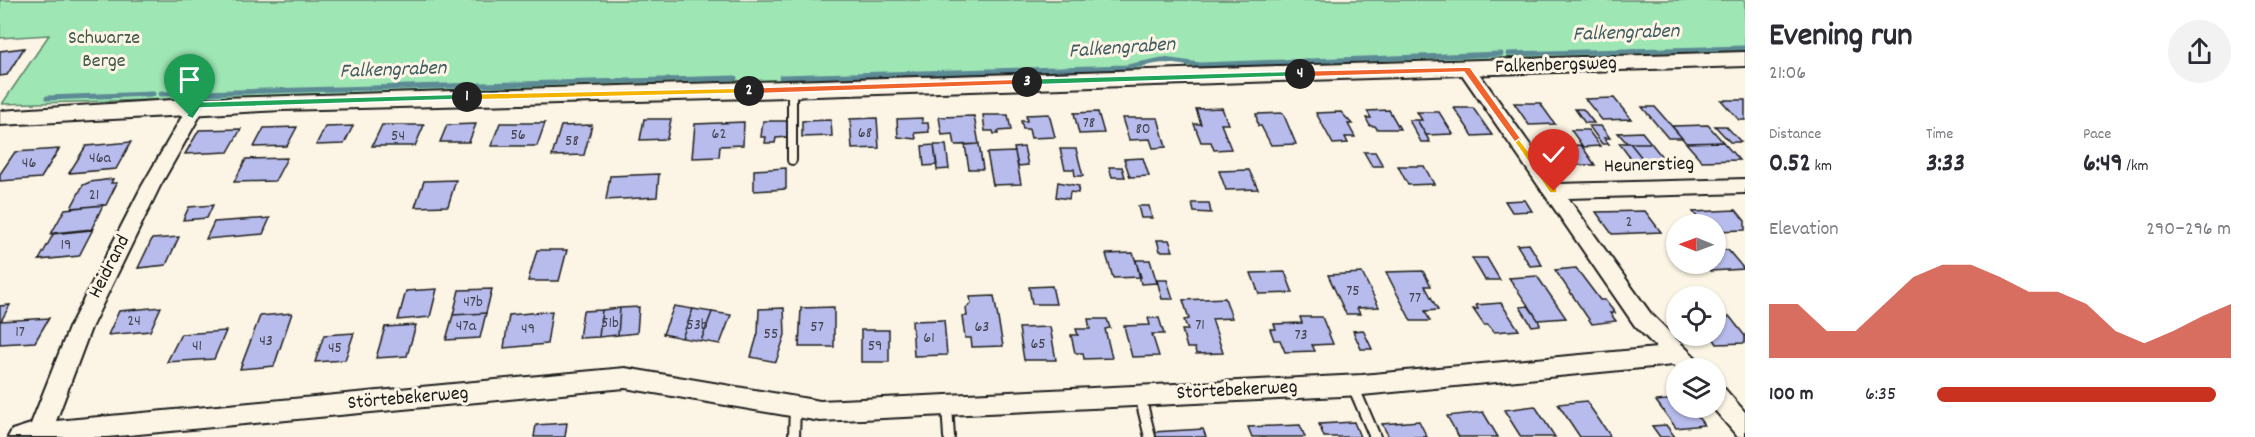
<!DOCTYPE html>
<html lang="en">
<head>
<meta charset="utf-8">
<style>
	body { margin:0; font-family:Dekko,sans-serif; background:#f2f2f3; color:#2b2b33; height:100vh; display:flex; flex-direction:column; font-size:22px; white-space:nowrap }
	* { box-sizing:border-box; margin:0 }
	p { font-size:20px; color:#7c7c81 }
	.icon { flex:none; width:33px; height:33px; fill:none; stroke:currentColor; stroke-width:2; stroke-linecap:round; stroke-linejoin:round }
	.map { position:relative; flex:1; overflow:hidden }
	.panel { display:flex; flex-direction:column; background:#fff; width:510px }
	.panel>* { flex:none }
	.needle { width:39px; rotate:271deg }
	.buttons { position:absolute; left:1666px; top:214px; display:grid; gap:12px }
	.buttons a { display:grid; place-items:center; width:60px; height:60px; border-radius:50%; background:#fff; box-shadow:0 2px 4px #0004; font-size:30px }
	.pin { position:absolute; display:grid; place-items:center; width:51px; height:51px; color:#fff; margin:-62px -26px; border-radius:50% 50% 50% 0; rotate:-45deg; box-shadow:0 0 6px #0007 }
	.pin .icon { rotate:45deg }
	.km { position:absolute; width:30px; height:30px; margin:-15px; border-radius:50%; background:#222; color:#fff; font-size:16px; line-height:30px; text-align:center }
	.round { display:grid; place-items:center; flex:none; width:63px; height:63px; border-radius:32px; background:#f2f2f3 }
	.headline { display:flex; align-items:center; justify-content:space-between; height:102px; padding:0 24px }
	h1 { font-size:33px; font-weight:700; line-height:45px }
	.metrics { display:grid; grid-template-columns:repeat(3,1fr); gap:9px; height:102px; padding:6px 24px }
	.metrics div { display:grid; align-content:center }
	.metrics b { font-size:26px; font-weight:700 }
	.metrics small { font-size:16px; font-weight:400 }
	.metrics p { font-size:16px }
	.chart { height:168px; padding:12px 24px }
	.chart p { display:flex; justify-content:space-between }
	.chart svg { width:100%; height:108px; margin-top:6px; fill:#c8321e; opacity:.7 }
	ul { padding:0 24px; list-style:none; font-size:20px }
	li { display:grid; grid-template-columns:96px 72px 1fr; align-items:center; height:45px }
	li i { height:15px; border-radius:8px; background:#c8321e }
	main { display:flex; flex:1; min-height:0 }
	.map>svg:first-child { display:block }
	.green { fill:#9ee6b4; stroke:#5d8168; stroke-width:1.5 }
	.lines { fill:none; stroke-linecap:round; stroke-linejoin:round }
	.stream { stroke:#5c8a95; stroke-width:5 }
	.building { fill:#b7bced; stroke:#1c1c1c; stroke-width:1.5 }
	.service-far1-casing { stroke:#1c1c1c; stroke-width:12 }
	.service-casing { stroke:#1c1c1c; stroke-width:14 }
	.minor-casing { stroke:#1c1c1c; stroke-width:4 }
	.tertiary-casing { stroke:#1c1c1c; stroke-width:4 }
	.service-far1 { stroke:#fcf5e5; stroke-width:8 }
	.service { stroke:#fcf5e5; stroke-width:10 }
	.minor { fill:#fcf5e5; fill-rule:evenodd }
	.tertiary { fill:#fcf5e5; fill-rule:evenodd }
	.split-1 { fill:#22a559; stroke:#fff; stroke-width:1.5 }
	.split-2 { fill:#f5b400; stroke:#fff; stroke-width:1.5 }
	.split-3 { fill:#f0652b; stroke:#fff; stroke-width:1.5 }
	.split-4 { fill:#22a559; stroke:#fff; stroke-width:1.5 }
	.split-5 { fill:#f0652b; stroke:#fff; stroke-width:1.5 }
	.split-6 { fill:#f5b400; stroke:#fff; stroke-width:1.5 }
	.labels { text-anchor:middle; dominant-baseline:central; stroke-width:6; stroke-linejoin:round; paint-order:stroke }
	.number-label { font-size:16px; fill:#434450 }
	.park-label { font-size:20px; fill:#43594a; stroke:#fcf5e5 }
	.street-label { font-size:20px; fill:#1c1c1c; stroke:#fcf5e5 }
	.water-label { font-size:21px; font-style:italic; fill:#415c63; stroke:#fcf5e5 }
</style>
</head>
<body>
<main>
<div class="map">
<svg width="1745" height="437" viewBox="0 0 1745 437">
	<rect width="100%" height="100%" fill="#fcf5e5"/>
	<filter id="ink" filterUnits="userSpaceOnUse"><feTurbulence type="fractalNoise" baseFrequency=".0167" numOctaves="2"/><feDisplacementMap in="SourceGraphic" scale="12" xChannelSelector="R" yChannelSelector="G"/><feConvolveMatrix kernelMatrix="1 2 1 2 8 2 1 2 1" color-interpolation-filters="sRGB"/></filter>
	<g filter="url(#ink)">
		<path class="green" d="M0,0H1745V55L1189,72L1185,62L1140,63L1143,73L2,104L49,35L0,38Z"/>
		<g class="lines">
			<path class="stream" d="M1508,54L1745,48
				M781,77L1127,67L1163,60L1200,65L1501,54
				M161,94L735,78
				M47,98L153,94"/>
		</g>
		<path class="building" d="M24,48L7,75L0,76V51Z
			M1614,98L1631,119L1602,120L1585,99Z
			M1721,100H1745V120H1739Z
			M1514,103H1540L1555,124L1529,125Z
			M1642,107H1655L1682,138H1668Z
			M1222,108L1228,124H1221L1231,149L1214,150L1211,142H1201L1194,124H1201L1196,109Z
			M1454,108H1473L1492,135L1473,136Z
			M1575,109H1583L1594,123H1585Z
			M1389,110L1400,129H1377L1375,126H1370L1366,118H1371L1367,111Z
			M1098,112L1104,133L1079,134L1074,113Z
			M1341,112L1352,124H1348L1355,137H1345L1348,143L1333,144L1316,113Z
			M1417,112H1439L1453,134L1426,135L1417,120H1422Z
			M1283,113L1296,144L1271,145L1261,126H1258L1256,114Z
			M1049,114L1055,137L1031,138L1029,129H1023L1021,121H1027L1026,115Z
			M983,115H1008L1011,130L998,131V134H994L993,131H985Z
			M974,116L979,144L955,145L953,134L942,135L939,117Z
			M877,118L879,148L852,149L850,119Z
			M922,118V123H928L929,132L915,133L916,139L898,137L897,119Z
			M1122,118H1158L1166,147L1153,148L1150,139L1129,140Z
			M644,119H671L667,139L640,140Z
			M831,120L832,136L802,137V121Z
			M1409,120H1417L1430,142H1421Z
			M763,121H789L788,137L776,138L775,143H765L766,137H761Z
			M744,122L743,145L720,146L719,157L692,158L695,124Z
			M500,123H545L537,146H491Z
			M476,124L469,142H440L447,125Z
			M382,125H424L415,146H372Z
			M592,125L584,155L552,156L561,126Z
			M1708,125L1723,142L1686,143L1672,126Z
			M353,126L344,144L316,145L325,127Z
			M1589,126H1601L1610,138H1604L1609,144H1602Z
			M1715,126H1726L1741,142H1730Z
			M297,127L287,146L254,147L264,128Z
			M241,129L228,152L185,154L199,130Z
			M1571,130H1588L1600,146L1583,147Z
			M1642,132L1651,143H1627L1618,133Z
			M131,142L116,169L69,173L86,146Z
			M1723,142L1739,160L1702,161L1686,143Z
			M1619,143H1630L1646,163H1634Z
			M1630,143H1651L1667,163H1646Z
			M979,144L983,169H969L965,145Z
			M934,145L937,165L924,166L922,146Z
			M934,145H946L949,169L937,170Z
			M1581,145L1595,165H1571L1558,146Z
			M1024,147L1028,165L1018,166L1014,148Z
			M59,149L41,178L0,181V174L15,152Z
			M1060,149H1076L1083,176H1075L1074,169H1065Z
			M1015,152L1021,184L993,185L987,153Z
			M1364,152H1375L1383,166H1372Z
			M287,158L275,181L234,182L246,159Z
			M1143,158L1149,176L1130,177L1124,159Z
			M1398,166H1424L1434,184L1408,185Z
			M1109,167H1122L1125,177H1112Z
			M786,168V189L754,191V170Z
			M1249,170L1258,189L1226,190L1219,171Z
			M659,174L657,197L606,200L610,176Z
			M113,179L111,183H117L106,205L71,208L83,185L90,182Z
			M456,180L448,206L415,207L424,181Z
			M1058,182L1079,186L1078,193L1070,192L1069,199L1056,197Z
			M1525,200L1532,211L1512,212L1505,201Z
			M1192,203H1209L1211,213L1194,212Z
			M103,205L91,230L51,234L65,209Z
			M213,205L207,218L183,220L189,207Z
			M1138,206H1149L1152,218H1141Z
			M1736,210L1745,221V230L1716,231V225H1704L1693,212Z
			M1645,211L1661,232L1612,234L1596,212Z
			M270,218L263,234L206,239L214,222Z
			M93,229L79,256L39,260L54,233Z
			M179,237L166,265L138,268L152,239Z
			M1157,240H1169L1173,251H1160Z
			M1529,244L1542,265L1530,266L1517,245Z
			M537,250H567L559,281H528Z
			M1728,250L1744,269L1710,271L1704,264H1716V251Z
			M1133,253L1141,277L1113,278L1106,254Z
			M1472,258H1487L1500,280H1485Z
			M1136,260H1150L1157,283L1141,284Z
			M1576,268L1600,300H1605L1615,313H1610L1616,321L1592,324L1555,270Z
			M1423,271L1431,286H1425L1438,310L1425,311L1430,321H1411L1386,272Z
			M1285,272L1293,293L1259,294L1251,273Z
			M1362,273L1379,307L1357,308L1360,314H1346L1328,275Z
			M1537,276L1566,318L1538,320L1509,278Z
			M1157,280H1167L1173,299H1162Z
			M1052,286L1056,304H1032L1029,287Z
			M437,289L430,317L398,320L406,291Z
			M492,289L486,313L453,315L459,290Z
			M994,296L1003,346L972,347L971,338H965L962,316H967L966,308L971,303L970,297Z
			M1225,298L1232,318L1212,319L1223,353L1196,354L1195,348H1187L1182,330H1188L1184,320L1189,319L1183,300Z
			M1501,303L1519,330L1494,332L1488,325H1484L1473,309H1478L1476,305Z
			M10,305L1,321L49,318L35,342L0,344V306Z
			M674,306L693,309L682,338L663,334Z
			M1529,306L1538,320L1540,325L1532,326L1520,307Z
			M161,307L150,331L108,335L119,311Z
			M639,307L637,333L618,335L620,308Z
			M834,307V347H799L801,308Z
			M620,308L618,335L599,337L602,310Z
			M784,308L785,335L776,362L751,357L758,333L759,309Z
			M693,309L712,312L701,341L682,338Z
			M602,310L599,337L579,338L583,311Z
			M552,311L547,344L504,348L509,315Z
			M712,312L731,315L720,344L701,341Z
			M292,313L274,366L240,369L260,316Z
			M486,313L480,338L446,340L453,315Z
			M1300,317H1322L1333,344L1312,345L1315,351L1285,352L1280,340H1274L1270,329H1276L1274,324L1302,323Z
			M1716,317H1730L1745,336V343L1717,344L1712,336H1716Z
			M1148,318H1159L1164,334H1152L1159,356L1132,357L1124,326L1150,325Z
			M1088,319H1107L1110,328L1105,329L1112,358L1084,359L1083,353H1075L1071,335H1078L1076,329H1090Z
			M944,320L947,355L914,356L912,321Z
			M416,325L407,356L376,358L385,327Z
			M1050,327L1056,360H1024L1019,328Z
			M861,330H889V362H861Z
			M1363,330L1372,349H1361L1353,331Z
			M226,331L214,359L167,362L181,334Z
			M354,333L345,360L315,362L324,335Z
			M1677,399V408H1691L1704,425L1676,428L1656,401Z
			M1586,401L1609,434L1610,437H1580L1558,404Z
			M1535,406L1555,437H1521L1504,410Z
			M1483,412L1498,437H1459L1447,416Z
			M1419,421L1427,437H1389L1382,424Z
			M1354,422L1360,437H1324L1319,424Z
			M567,423L565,437H534L536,425Z
			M1300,425L1305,437H1252L1248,427Z
			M1666,425L1675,437H1660L1652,426Z
			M1203,429L1206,437H1155L1153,432Z"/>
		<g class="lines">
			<g class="service-far1-casing">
				<path id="service-far1" d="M792,90V160"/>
			</g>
			<g class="service-casing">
				<path id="service" d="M1353,386L1375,437
					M1140,396L1150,437
					M947,405L949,437
					M794,437L795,407"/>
			</g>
			<g class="minor-casing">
				<path id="minor" d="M1467,64L1473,65L1558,184L1745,179V193L1568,198L1651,314L1700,362L1703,369H1678L1673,365L1362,395L820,421L625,388L107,437H8L12,430L31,424L69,328L142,186L191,101L197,99L206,105L160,186L91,328L56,421L625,368L820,401L1362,375L1657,348L1635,326L1461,73L1459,69Z
					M1716,385L1724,388L1745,412V437L1737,436L1713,408H1716Z"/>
			</g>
			<g class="tertiary-casing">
				<path id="tertiary" d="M1745,52V66L754,98L282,110L0,125V111L188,99Z"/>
			</g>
			<use href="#service-far1" class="service-far1"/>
			<use href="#service" class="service"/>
			<use href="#minor" class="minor"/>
			<use href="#tertiary" class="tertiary"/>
		</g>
	</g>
	<path class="split-1" d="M467,94L470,95V99L200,108L193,119L186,116L197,102Z"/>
	<path class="split-2" d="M749,88L753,91L752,93L467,100L462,97L467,94Z"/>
	<path class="split-3" d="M1027,79L1031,82L1030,84L749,94L745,91L749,88Z"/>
	<path class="split-4" d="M1300,71L1303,76L1027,85L1023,82L1027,79Z"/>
	<path class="split-5" d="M1470,67L1522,140V144H1516L1464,72L1300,77L1296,74L1300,71Z"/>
	<path class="split-6" d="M1519,139L1557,188V193H1550L1516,144L1515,142Z"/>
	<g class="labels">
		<g class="number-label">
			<text x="1089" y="123">78</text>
			<text x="1143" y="129">80</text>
			<text x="865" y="133">68</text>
			<text x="719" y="134">62</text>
			<text x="518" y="135">56</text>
			<text x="398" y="136">54</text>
			<text x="572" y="141">58</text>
			<text x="100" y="158">46a</text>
			<text x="29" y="163">46</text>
			<text x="94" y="195">21</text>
			<text x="1629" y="222">2</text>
			<text x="66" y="245">19</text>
			<text x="1353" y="291">75</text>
			<text x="1415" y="298">77</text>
			<text x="473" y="302">47b</text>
			<text x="134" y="321">24</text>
			<text x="610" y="323">51b</text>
			<text x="697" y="325">53b</text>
			<text x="1200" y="325">71</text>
			<text x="466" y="326">47a</text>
			<text x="817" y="327">57</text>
			<text x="982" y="327">63</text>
			<text x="528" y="329">49</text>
			<text x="20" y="332">17</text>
			<text x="771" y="334">55</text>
			<text x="1301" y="335">73</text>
			<text x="929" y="338">61</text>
			<text x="266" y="341">43</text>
			<text x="1038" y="344">65</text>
			<text x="197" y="346">41</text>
			<text x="875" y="346">59</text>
			<text x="335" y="348">45</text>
		</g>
		<g class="park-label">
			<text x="104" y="39">Schwarze<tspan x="104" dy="23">Berge</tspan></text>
		</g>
		<g class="street-label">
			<text transform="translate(1556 66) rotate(-2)">Falkenbergsweg</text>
			<text transform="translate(1649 166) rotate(-2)">Heunerstieg</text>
			<text transform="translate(110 267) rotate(-63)">Heidrand</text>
			<text transform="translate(1237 391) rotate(-3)">Störtebekerweg</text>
			<text transform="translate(408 399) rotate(-5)">Störtebekerweg</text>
		</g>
		<g class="water-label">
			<text transform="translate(1626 34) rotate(-2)">Falkengraben</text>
			<text transform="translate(1122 49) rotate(-4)">Falkengraben</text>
			<text transform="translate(393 71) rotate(-2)">Falkengraben</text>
		</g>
	</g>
</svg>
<div class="buttons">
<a><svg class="needle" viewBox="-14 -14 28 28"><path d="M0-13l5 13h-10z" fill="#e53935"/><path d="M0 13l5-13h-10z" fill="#7c7c81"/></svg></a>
<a><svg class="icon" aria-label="locate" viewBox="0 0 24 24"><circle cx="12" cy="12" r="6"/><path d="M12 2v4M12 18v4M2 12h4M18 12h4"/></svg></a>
<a><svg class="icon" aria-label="layers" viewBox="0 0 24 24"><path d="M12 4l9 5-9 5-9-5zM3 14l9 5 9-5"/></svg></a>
</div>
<div class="pin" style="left:190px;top:116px;background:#1e9e55"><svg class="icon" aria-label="arrive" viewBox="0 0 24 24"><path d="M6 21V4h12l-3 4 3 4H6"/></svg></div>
<div class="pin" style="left:1554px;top:191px;background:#d93025"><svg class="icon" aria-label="check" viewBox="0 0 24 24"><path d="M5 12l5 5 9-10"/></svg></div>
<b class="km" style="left:467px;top:97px">1</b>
<b class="km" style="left:749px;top:91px">2</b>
<b class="km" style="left:1027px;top:82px">3</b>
<b class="km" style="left:1300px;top:74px">4</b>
</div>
<section class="panel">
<div class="headline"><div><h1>Evening run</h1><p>21:06</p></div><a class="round"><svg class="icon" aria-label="share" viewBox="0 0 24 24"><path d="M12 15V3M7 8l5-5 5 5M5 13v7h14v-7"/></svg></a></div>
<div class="metrics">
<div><p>Distance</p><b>0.52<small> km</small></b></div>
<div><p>Time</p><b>3:33</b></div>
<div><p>Pace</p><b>6:49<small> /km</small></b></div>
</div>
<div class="chart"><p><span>Elevation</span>290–296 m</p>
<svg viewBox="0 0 160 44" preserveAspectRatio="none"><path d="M0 44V22L10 22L20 33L30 33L40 22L50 11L60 6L70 6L80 11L90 17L100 17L110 22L120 33L130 38L140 33L150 27L160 22V44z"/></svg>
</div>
<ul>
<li><b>100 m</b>6:35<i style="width:95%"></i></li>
</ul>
</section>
</main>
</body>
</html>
